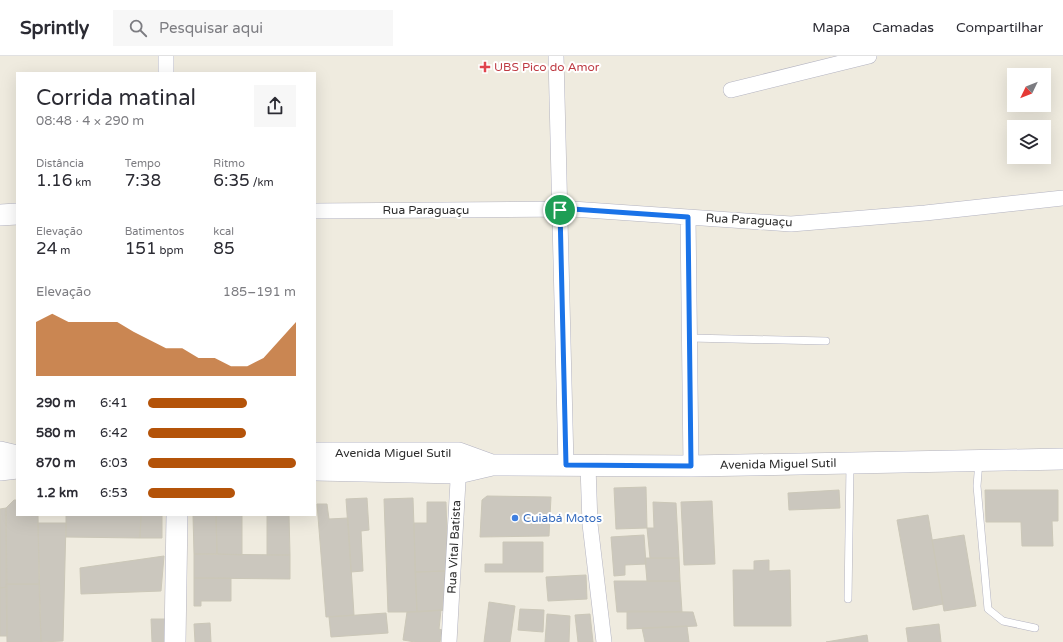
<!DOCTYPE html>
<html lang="pt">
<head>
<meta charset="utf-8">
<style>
	body { margin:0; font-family:"Varela Round",sans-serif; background:#f7f7f7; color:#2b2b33; height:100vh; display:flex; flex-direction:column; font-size:15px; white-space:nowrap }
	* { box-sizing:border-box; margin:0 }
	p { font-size:13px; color:#7c7c81 }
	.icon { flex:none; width:22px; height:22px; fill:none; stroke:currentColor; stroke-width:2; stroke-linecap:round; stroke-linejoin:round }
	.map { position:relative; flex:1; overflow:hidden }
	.details { position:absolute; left:16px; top:16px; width:300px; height:444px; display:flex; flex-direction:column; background:#fff; border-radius:0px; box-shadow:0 4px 16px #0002 }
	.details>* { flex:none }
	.needle { width:26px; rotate:227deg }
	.buttons { position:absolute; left:1007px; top:12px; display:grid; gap:8px }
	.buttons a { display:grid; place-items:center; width:44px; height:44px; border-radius:0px; background:#fff; box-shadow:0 4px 16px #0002; font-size:20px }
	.pin { position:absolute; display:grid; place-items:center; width:34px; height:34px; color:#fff; margin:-17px; border:2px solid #fff; border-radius:50%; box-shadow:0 1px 4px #0007 }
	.round { display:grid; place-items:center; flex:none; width:42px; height:42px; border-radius:0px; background:#f7f7f7 }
	.head { display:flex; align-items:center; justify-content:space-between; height:68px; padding:0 20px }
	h1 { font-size:22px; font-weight:600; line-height:30px }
	.stats { display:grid; grid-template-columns:repeat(3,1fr); gap:6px; height:68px; padding:4px 20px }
	.stats div { display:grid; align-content:center }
	.stats b { font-size:17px; font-weight:600 }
	.stats small { font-size:11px; font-weight:400 }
	.stats p { font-size:11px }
	.chart { height:112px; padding:8px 20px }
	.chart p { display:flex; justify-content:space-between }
	.chart svg { width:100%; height:72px; margin-top:4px; fill:#b45309; opacity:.7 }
	ul { padding:0 20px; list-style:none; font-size:13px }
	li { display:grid; grid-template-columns:64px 48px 1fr; align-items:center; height:30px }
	li i { height:10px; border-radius:5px; background:#b45309 }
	header { display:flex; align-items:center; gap:24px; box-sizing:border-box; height:56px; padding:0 20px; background:#fff; border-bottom:1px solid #e1e1e2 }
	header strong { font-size:19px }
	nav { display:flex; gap:22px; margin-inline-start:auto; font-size:14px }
	.search { width:280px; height:36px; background:#f7f7f7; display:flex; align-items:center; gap:10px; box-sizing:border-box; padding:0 14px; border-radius:0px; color:#7c7c81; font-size:15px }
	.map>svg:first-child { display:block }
	.building { fill:#cbc7be; stroke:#cbc7b8 }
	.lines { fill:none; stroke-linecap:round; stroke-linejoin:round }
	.lane-casing { stroke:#b3b3c1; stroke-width:8 }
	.street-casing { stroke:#b3b3c1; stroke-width:16 }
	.secondary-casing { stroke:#b3b3c1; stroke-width:22 }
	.lane { stroke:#fff; stroke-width:7 }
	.street { stroke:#fff; stroke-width:15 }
	.secondary { stroke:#fff; stroke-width:21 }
	.route-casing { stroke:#fff; stroke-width:8 }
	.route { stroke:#1a73e8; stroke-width:5 }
	.health-dot { fill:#e0444e; stroke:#fff; stroke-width:1.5 }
	.shop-dot { fill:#3f7fe0; stroke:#fff; stroke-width:1.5 }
	.labels { text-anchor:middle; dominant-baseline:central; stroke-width:4; stroke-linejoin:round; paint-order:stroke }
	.health-label { font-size:12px; fill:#be3a42; stroke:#fff; text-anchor:start }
	.street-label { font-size:12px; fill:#2d2d2d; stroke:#fff }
	.shop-label { font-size:12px; fill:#366cbe; stroke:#fff; text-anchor:start }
</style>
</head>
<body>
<header>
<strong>Sprintly</strong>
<div class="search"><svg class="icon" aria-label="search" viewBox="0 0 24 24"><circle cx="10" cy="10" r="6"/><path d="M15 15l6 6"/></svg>Pesquisar aqui</div>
<nav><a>Mapa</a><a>Camadas</a><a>Compartilhar</a></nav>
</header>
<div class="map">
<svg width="1063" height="586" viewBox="0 0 1063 586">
	<rect width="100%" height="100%" fill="#efebdf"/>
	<path class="building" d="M646,431L647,472L616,473L614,432Z
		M839,434L840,452L789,454L788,437Z
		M985,434H1058V465H1052L1053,490H1022L1021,466H986Z
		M487,440L551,441L549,480L480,481L482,444Z
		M367,442L369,474L361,475L363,515L351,516L346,443Z
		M413,442L417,556H388L384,443Z
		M14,444H17V459H38L39,528H6V452Z
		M712,445L715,508L684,509L681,446Z
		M427,446H446L448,515L415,516L414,467H427Z
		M653,446L676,447L679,502H650L647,472H654Z
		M317,448H327L329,463L348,462L354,559L326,561Z
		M6,452L7,531L0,532V453Z
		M66,459H141L140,482L66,481Z
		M141,459H162V482H140Z
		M193,459H216L217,498H194Z
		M216,459H242V499L217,498Z
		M267,459H289L290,499H267Z
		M928,459L943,548L913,554L897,464Z
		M38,467H66L63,585L41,586Z
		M644,479L646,508L625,509V519L614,520L611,481Z
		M964,479L976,550L944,555L932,484Z
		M503,486H543V516H485V508H503Z
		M194,498L290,499V523L194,522Z
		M164,500L161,535L81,538L80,512Z
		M645,502H679L680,525H647Z
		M769,504V515L790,514L791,570H734L733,514H754V505Z
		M445,515L446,554L417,556L415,516Z
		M586,519L587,543L548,545L546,521Z
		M194,522H231V545H201V550H194Z
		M614,525H680L682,556H617Z
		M6,528H39L41,586H7Z
		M7,531V580H0V532Z
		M489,546L515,550L510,586H484Z
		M520,553L544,554L543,576L518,574Z
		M441,554L439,573L442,574L440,586H415L403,584L407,556Z
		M627,555L693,556L697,570L627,573Z
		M386,557L388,577L331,581L329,561Z
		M547,558L570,560L569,586H545Z
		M590,558L593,586H578L575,559Z
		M151,563H166V586H152Z
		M210,567L211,586H195L194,568Z
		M939,568L941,586H908L906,572Z
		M687,570L689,586H645L642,572Z
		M867,579L868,586H826Z"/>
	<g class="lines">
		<g class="lane-casing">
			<path id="lane" d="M690,282L826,285
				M979,405L977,430L988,553L1003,565L1035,572
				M848,543L850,409"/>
		</g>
		<g class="street-casing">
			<path id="street" d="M166,0V17
				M556,0L566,409
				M731,34L869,0
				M315,155L572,153L791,168L925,157L1063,142
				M688,161L691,410
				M588,410L590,468L604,586
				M449,586L459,407"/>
		</g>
		<g class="secondary-casing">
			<path id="secondary" d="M0,159L17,158
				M0,396L17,400
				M315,397H459L492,409
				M0,414L17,412
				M315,414L458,417L492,409L691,410L1063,403
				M175,586L177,459"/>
		</g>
		<use href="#lane" class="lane"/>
		<use href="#street" class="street"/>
		<use href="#secondary" class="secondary"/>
	</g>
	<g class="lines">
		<g class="route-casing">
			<path id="route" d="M572,153L688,161L691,410L566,409L560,154Z"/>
		</g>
		<use href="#route" class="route"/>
	</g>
	<path class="health-dot" d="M483 5h4v4h4v4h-4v4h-4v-4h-4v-4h4z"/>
	<circle class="shop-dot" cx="515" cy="462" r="4"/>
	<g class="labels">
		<g class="health-label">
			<text x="494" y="11">UBS Pico do Amor</text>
		</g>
		<g class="street-label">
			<text x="426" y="154">Rua Paraguaçu</text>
			<text transform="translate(749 164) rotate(3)">Rua Paraguaçu</text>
			<text x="393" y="397">Avenida Miguel Sutil</text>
			<text transform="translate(778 408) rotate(-1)">Avenida Miguel Sutil</text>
			<text transform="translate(454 491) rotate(-87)">Rua Vital Batista</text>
		</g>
		<g class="shop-label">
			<text x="523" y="462">Cuiabá Motos</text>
		</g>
	</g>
</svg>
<div class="buttons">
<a><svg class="needle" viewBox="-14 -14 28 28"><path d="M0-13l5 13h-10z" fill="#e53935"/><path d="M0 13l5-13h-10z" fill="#7c7c81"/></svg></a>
<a><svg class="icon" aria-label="layers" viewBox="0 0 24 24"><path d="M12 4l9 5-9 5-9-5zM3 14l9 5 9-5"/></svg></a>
</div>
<div class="pin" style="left:560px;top:154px;background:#1e9e55"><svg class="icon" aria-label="arrive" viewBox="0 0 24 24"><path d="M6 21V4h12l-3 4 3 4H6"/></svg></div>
<section class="details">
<div class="head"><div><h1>Corrida matinal</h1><p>08:48 · 4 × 290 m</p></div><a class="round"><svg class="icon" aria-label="share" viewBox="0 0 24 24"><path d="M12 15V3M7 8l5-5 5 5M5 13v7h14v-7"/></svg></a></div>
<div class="stats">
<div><p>Distância</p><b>1.16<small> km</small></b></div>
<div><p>Tempo</p><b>7:38</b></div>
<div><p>Ritmo</p><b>6:35<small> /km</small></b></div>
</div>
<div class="stats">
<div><p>Elevação</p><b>24<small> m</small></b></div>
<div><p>Batimentos</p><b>151<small> bpm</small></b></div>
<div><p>kcal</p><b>85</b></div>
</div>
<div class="chart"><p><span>Elevação</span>185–191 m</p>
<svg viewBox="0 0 160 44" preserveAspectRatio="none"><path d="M0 44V11L10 6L20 11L30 11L40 11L50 11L60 17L70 22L80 27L90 27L100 33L110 33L120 38L130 38L140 33L150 22L160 11V44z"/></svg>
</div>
<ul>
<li><b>290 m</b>6:41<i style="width:67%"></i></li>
<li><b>580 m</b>6:42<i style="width:66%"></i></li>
<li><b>870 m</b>6:03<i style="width:100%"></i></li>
<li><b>1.2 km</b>6:53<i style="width:59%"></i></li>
</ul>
</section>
</div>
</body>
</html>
